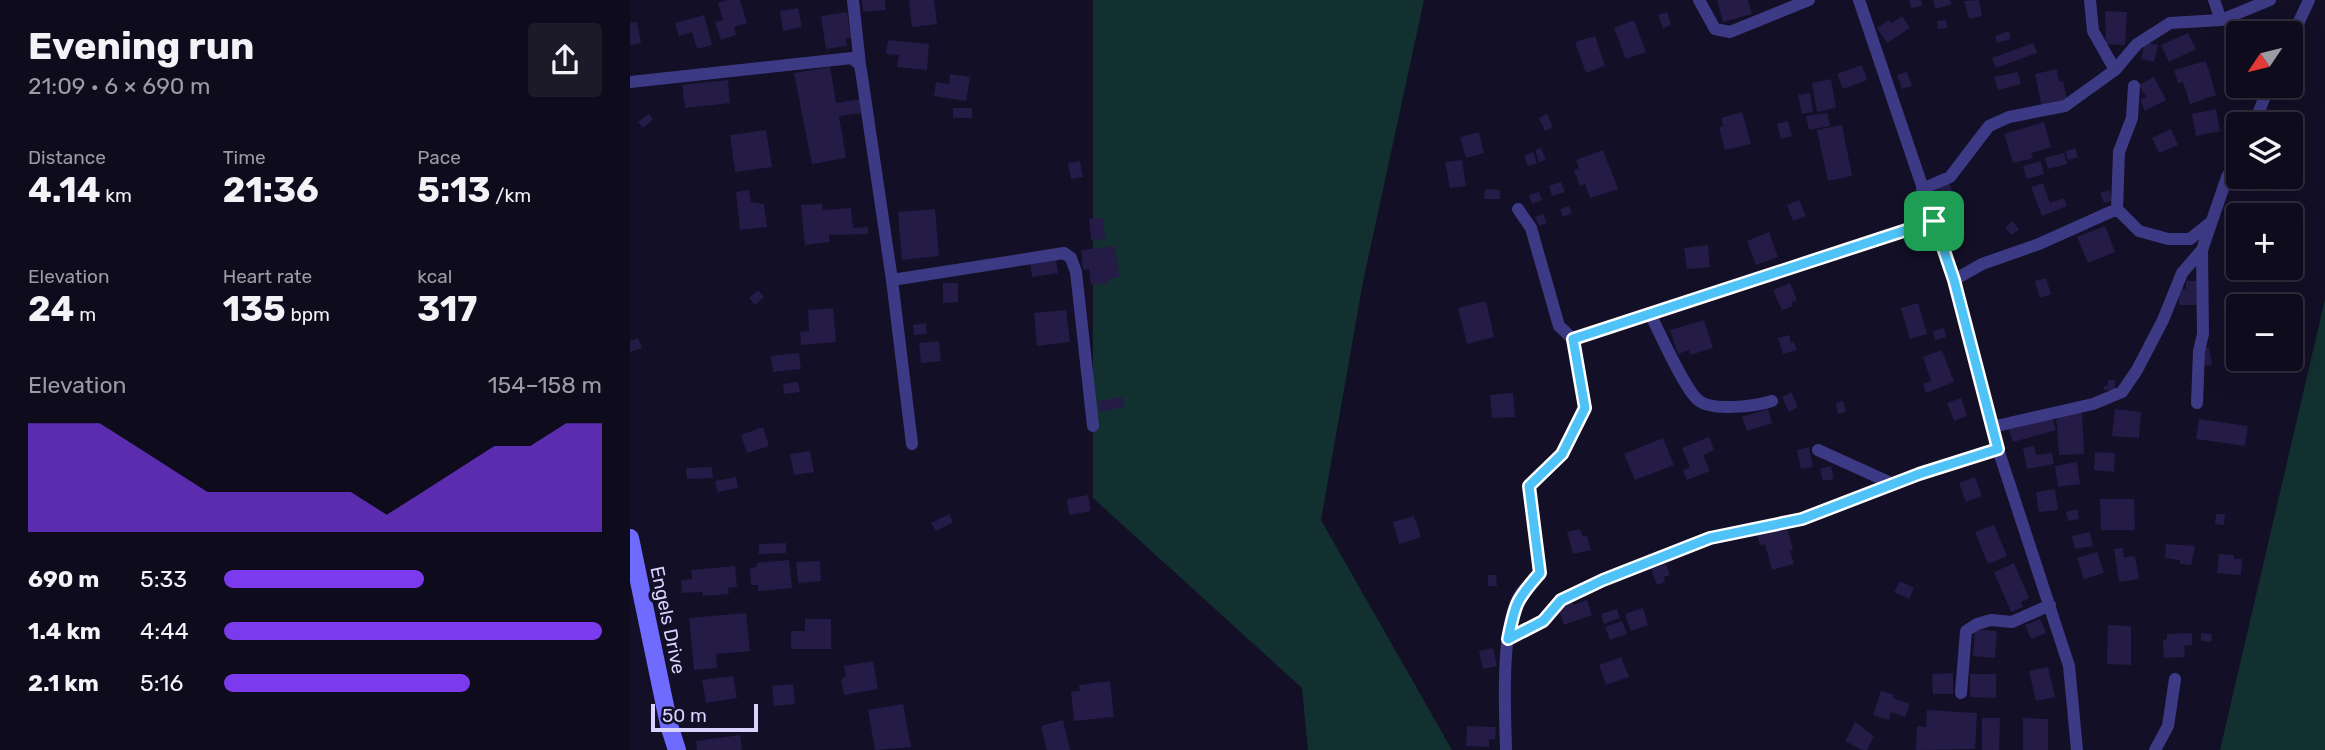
<!DOCTYPE html>
<html lang="en">
<head>
<meta charset="utf-8">
<style>
	body { margin:0; font-family:Rubik,sans-serif; background:#1c1929; color:#f1f3f6; height:100vh; display:flex; flex-direction:column; font-size:26px; white-space:nowrap }
	* { box-sizing:border-box; margin:0 }
	p { font-size:23px; color:#9b9ba3 }
	.icon { flex:none; width:38px; height:38px; fill:none; stroke:currentColor; stroke-width:2; stroke-linecap:round; stroke-linejoin:round }
	.map { position:relative; flex:1; overflow:hidden }
	.details { display:flex; flex-direction:column; background:#0e0b1c; width:630px }
	.details>* { flex:none }
	.needle { width:46px; rotate:235deg }
	.tools { position:absolute; left:1596px; top:21px; display:grid; gap:14px }
	.tools a { display:grid; place-items:center; width:77px; height:77px; border-radius:7px; background:#0e0b1c; box-shadow:0 7px 28px #0002,0 0 0 2px #2e2b3b; font-size:35px }
	.scale { position:absolute; left:21px; bottom:18px; width:107px; box-sizing:border-box; padding-left:7px; border:4px solid #d9d4ff; border-top:0; font-size:19px; line-height:24px; white-space:nowrap; color:#d9d4ff; -webkit-text-stroke:5px #130f26; paint-order:stroke }
	.pin { position:absolute; display:grid; place-items:center; width:60px; height:60px; color:#fff; margin:-30px; border-radius:14px; box-shadow:0 4px 10px #0006 }
	.round { display:grid; place-items:center; flex:none; width:74px; height:74px; border-radius:7px; background:#1c1929 }
	.head { display:flex; align-items:center; justify-content:space-between; height:119px; padding:0 28px }
	h1 { font-size:38px; font-weight:700; line-height:52px }
	.stats { display:grid; grid-template-columns:repeat(3,1fr); gap:10px; height:119px; padding:7px 28px }
	.stats div { display:grid; align-content:center }
	.stats b { font-size:35px; font-weight:700 }
	.stats small { font-size:19px; font-weight:400 }
	.stats p { font-size:19px }
	.chart { height:196px; padding:14px 28px }
	.chart p { display:flex; justify-content:space-between }
	.chart svg { width:100%; height:126px; margin-top:7px; fill:#7c3aed; opacity:.7 }
	ul { padding:0 28px; list-style:none; font-size:23px }
	li { display:grid; grid-template-columns:112px 84px 1fr; align-items:center; height:52px }
	li i { height:18px; border-radius:9px; background:#7c3aed }
	main { display:flex; flex:1; min-height:0 }
	.map>svg:first-child { display:block }
	.green { fill:#12302f }
	.building { fill:#241b47 }
	.lines { fill:none; stroke-linecap:round; stroke-linejoin:round }
	.street { stroke:#3d3a85; stroke-width:12 }
	.secondary { stroke:#6f6bff; stroke-width:18 }
	.route-casing { stroke:#fff; stroke-width:14 }
	.route { stroke:#4fc3f7; stroke-width:9 }
	.labels { text-anchor:middle; dominant-baseline:central; stroke-width:7; stroke-linejoin:round; paint-order:stroke }
	.street-label { font-size:19px; fill:#d9d4ff; stroke:#130f26 }
</style>
</head>
<body>
<main>
<section class="details">
<div class="head"><div><h1>Evening run</h1><p>21:09 · 6 × 690 m</p></div><a class="round"><svg class="icon" aria-label="share" viewBox="0 0 24 24"><path d="M12 15V3M7 8l5-5 5 5M5 13v7h14v-7"/></svg></a></div>
<div class="stats">
<div><p>Distance</p><b>4.14<small> km</small></b></div>
<div><p>Time</p><b>21:36</b></div>
<div><p>Pace</p><b>5:13<small> /km</small></b></div>
</div>
<div class="stats">
<div><p>Elevation</p><b>24<small> m</small></b></div>
<div><p>Heart rate</p><b>135<small> bpm</small></b></div>
<div><p>kcal</p><b>317</b></div>
</div>
<div class="chart"><p><span>Elevation</span>154–158 m</p>
<svg viewBox="0 0 160 44" preserveAspectRatio="none"><path d="M0 44V6L10 6L20 6L30 14L40 22L50 30L60 30L70 30L80 30L90 30L100 38L110 30L120 22L130 14L140 14L150 6L160 6V44z"/></svg>
</div>
<ul>
<li><b>690 m</b>5:33<i style="width:53%"></i></li>
<li><b>1.4 km</b>4:44<i style="width:100%"></i></li>
<li><b>2.1 km</b>5:16<i style="width:65%"></i></li>
</ul>
</section>
<div class="map">
<svg width="1695" height="750" viewBox="0 0 1695 750">
	<rect width="100%" height="100%" fill="#130f26"/>
	<path class="green" d="M463,0H794L733,282L691,520L822,750H678L672,688L463,498Z
		M1695,299V750H1590Z"/>
	<path class="building" d="M97,0H110L117,23L104,27L106,35L91,40L85,22L93,20L88,3Z
		M232,0H255L256,10L233,12Z
		M279,0H304L307,24L282,27Z
		M1087,0H1118L1122,14L1093,22Z
		M1279,0H1291L1292,6L1281,8Z
		M1303,0H1320L1322,4L1306,9Z
		M1349,0L1352,16L1339,19L1334,1Z
		M168,8L172,27L153,31L150,11Z
		M1475,11L1497,12L1495,45L1476,44Z
		M217,12L221,38L216,39L217,46L196,49L191,16Z
		M1037,12L1041,25L1033,28L1028,15Z
		M74,15L82,45L67,49L62,32L49,36L45,23Z
		M1272,16L1280,28L1257,43L1247,28L1259,20L1262,23Z
		M1004,20L1016,52L996,59L984,28Z
		M1316,20L1318,28L1308,29L1307,21Z
		M7,22L11,43L0,45V23Z
		M1379,31L1381,39L1367,43L1365,36Z
		M1558,33L1566,49L1539,62L1531,45Z
		M965,36L975,66L956,73L945,42Z
		M258,40L299,44L297,70L267,67L269,55L256,54Z
		M1515,42L1528,45L1524,62L1511,59Z
		M1403,43L1407,53L1366,68L1362,58Z
		M1576,61L1586,95L1560,104L1553,82L1548,83L1544,70Z
		M1232,65L1237,80L1213,89L1207,74Z
		M200,67L206,103L230,99L232,113L209,116L216,158L182,164L164,73Z
		M1427,69L1429,82L1433,81L1437,99L1425,102L1426,105L1412,107L1405,74Z
		M1277,72L1282,86L1272,89L1267,75Z
		M1388,72L1391,84L1368,90L1364,77Z
		M320,74L340,77L336,101L304,96L306,82L319,84Z
		M1524,77L1536,100L1515,111L1510,100L1516,97L1509,85Z
		M1201,79L1206,108L1187,112L1182,83Z
		M98,80L100,103L55,108L52,85Z
		M1180,93L1183,112L1172,114L1168,95Z
		M323,108H342V118H323Z
		M1586,109L1590,131L1566,136L1562,114Z
		M1112,112L1121,144L1095,150L1089,127L1093,126L1091,118Z
		M1197,113L1200,126L1179,130L1176,116Z
		M19,114L23,119L13,128L8,122Z
		M917,114L923,127L915,131L909,118Z
		M1158,121L1162,136L1151,139L1147,124Z
		M1414,122L1421,147L1401,153L1403,158L1383,163L1374,134Z
		M1212,125L1222,176L1198,181L1187,130Z
		M1541,129L1548,145L1529,153L1522,138Z
		M136,130L142,167L105,172L100,135Z
		M849,132L854,153L836,158L830,137Z
		M911,148L916,160L909,162L905,150Z
		M1445,148L1448,157L1438,160L1435,151Z
		M973,150L988,189L960,198L955,184L950,186L944,170L949,168L946,160Z
		M903,152L907,163L898,166L894,156Z
		M1434,153L1437,164L1418,169L1415,158Z
		M832,160L836,186L820,188L815,162Z
		M450,161L453,177L441,179L438,163Z
		M1411,161L1414,174L1397,179L1393,166Z
		M931,182L935,192L922,196L919,186Z
		M1319,183L1322,190L1308,198L1304,191Z
		M1413,183L1420,203L1434,198L1437,206L1412,216L1401,187Z
		M855,189L870,190V199H854Z
		M119,190L121,202L134,204L137,227L110,230L106,192Z
		M1479,190L1483,200L1474,203L1470,193Z
		M909,192L912,200L902,204L899,195Z
		M1169,200L1176,216L1163,221L1157,205Z
		M192,204L193,210L221,208L223,228L238,227V234L199,235V242L175,245L171,205Z
		M939,206L942,213L933,217L930,209Z
		M305,209L309,256L272,260L268,212Z
		M913,214L917,223L909,226L905,217Z
		M473,218L475,239L461,240L459,219Z
		M1383,221L1389,230L1381,235L1375,227Z
		M1475,226L1485,252L1458,263L1447,237Z
		M1139,232L1148,257L1126,265L1117,241Z
		M1078,245L1080,267L1057,269L1054,248Z
		M485,246L489,277L479,279V283L461,285L459,269L453,270L451,250Z
		M426,258L428,273L402,277L400,261Z
		M1416,278L1421,294L1410,298L1405,281Z
		M1556,281H1568V305H1549V289H1556Z
		M313,283H328V302L313,303Z
		M1160,283L1167,300L1161,303L1163,306L1152,310L1143,290Z
		M128,290L134,297L125,305L119,298Z
		M856,301L864,337L837,344L828,308Z
		M1288,303L1297,334L1280,339L1271,308Z
		M203,308L206,342L171,345L170,332L179,331L178,310Z
		M436,310L440,342L407,346L404,313Z
		M1074,320L1083,348L1060,355L1059,350L1048,354L1040,330Z
		M296,323L297,334L284,335L283,325Z
		M1314,328L1316,337L1305,340L1303,331Z
		M1159,335L1161,343L1164,342L1167,350L1153,354L1148,338Z
		M8,338L12,348L0,352V341Z
		M309,341L311,361L291,363L289,343Z
		M1579,347L1582,365L1575,366L1572,349Z
		M1312,350L1324,382L1296,393L1293,384L1301,381L1293,357Z
		M169,353L171,369L143,372L141,356Z
		M1478,380H1485V390H1474V386H1478Z
		M168,382L170,392L154,394L153,384Z
		M1161,392L1168,407L1159,412L1152,397Z
		M883,393L885,417L862,418L860,395Z
		M492,397L494,407L470,412L468,401Z
		M1331,398L1337,416L1324,421L1317,403Z
		M1213,401L1216,412L1208,414L1206,403Z
		M1138,409L1142,423L1117,431L1112,417Z
		M1485,409L1511,412L1509,438L1482,436Z
		M1452,413L1454,454L1429,455L1426,414Z
		M1422,416L1426,430L1383,442L1378,428Z
		M1569,419L1618,426L1615,446L1566,439Z
		M133,427L139,446L117,453L111,435Z
		M1079,437L1084,450L1073,455L1080,471L1057,480L1053,470L1060,467L1052,448Z
		M1033,438L1044,465L1005,480L994,454Z
		M1404,446L1406,455L1422,453L1424,464L1397,469L1393,448Z
		M1179,447L1183,467L1171,469L1167,450Z
		M180,451L184,472L164,475L160,454Z
		M1465,452L1485,453L1484,472L1464,470Z
		M1447,462L1450,484L1428,487L1425,466Z
		M1201,466L1204,479L1193,481L1190,469Z
		M82,467L83,478L57,479L56,468Z
		M106,477L108,488L87,492L85,481Z
		M1345,477L1352,496L1336,502L1329,483Z
		M1425,489L1428,510L1409,512L1406,492Z
		M458,495L461,511L439,515L437,499Z
		M1470,499H1504L1505,530H1471Z
		M1447,509L1449,519L1438,521L1436,512Z
		M319,514L323,522L306,531L301,523Z
		M1586,514H1595L1594,525L1585,524Z
		M784,516L791,537L769,544L763,522Z
		M1364,525L1377,556L1358,564L1345,532Z
		M1157,527L1163,550L1160,551L1164,564L1142,570L1135,544L1130,545L1127,535Z
		M950,529L953,537L957,536L961,550L943,554L937,532Z
		M1460,532L1463,546L1445,549L1442,536Z
		M156,543V553L129,554V544Z
		M1536,544L1565,546L1561,565L1550,564V560L1535,558Z
		M1493,548L1494,557L1505,556L1509,579L1489,582L1484,549Z
		M1467,552L1474,573L1454,579L1447,558Z
		M1589,554L1604,555V559H1612L1611,575L1587,573Z
		M159,560L162,588L128,591V585H121L120,568L127,567V563Z
		M190,561L191,581L168,583L166,562Z
		M1384,563L1399,598L1391,602L1393,607L1381,612L1364,572Z
		M1036,564L1040,575L1034,577L1035,582L1027,585L1021,569Z
		M105,566L107,587L98,588L99,594L73,596L72,592L52,593L51,580L62,579L61,570Z
		M858,575H866L867,586H858Z
		M1270,581L1284,588L1279,599L1264,592Z
		M957,600L962,615L934,625L927,606L942,601L943,605Z
		M1013,608L1018,625L1001,631L995,614Z
		M987,609L990,618L974,624L971,614Z
		M116,613L120,651L86,654L87,668L64,670L59,618Z
		M175,619H201V649H161V631H175Z
		M1410,619L1416,633L1401,639L1395,625Z
		M992,621L997,634L980,640L975,627Z
		M1478,625L1501,626V665L1477,664Z
		M1345,629L1367,631L1365,658L1343,656Z
		M1562,633V645L1554,646L1555,657L1534,658L1533,640L1537,639V634Z
		M1571,633L1582,634L1581,642L1571,641Z
		M863,648L867,666L853,669L849,651Z
		M991,657L999,677L976,685L969,665Z
		M243,661L248,689L214,695L211,679L216,676L214,666Z
		M1418,667L1425,697L1406,701L1399,671Z
		M1323,673V694H1303L1302,674Z
		M1340,674H1366V698L1340,697Z
		M103,676L107,698L76,703L72,680Z
		M480,681L484,717L444,721L441,692L450,691L449,685Z
		M163,684L165,704L144,706L142,686Z
		M1251,691L1264,695L1263,698L1280,704L1275,717L1261,712L1259,720L1243,715Z
		M273,704L281,747L245,750L238,710Z
		M1297,710L1347,713L1345,749L1286,750L1287,726L1296,727Z
		M1352,718H1370L1369,750H1352Z
		M1393,718L1418,719V750H1393Z
		M433,720L440,750H417L411,726Z
		M1225,722L1244,736L1237,750H1232L1215,741Z
		M837,726L866,727L865,739H859V747L836,746Z
		M110,735L112,750H67L66,741Z"/>
	<g class="lines">
		<path class="street" d="M223,0L230,65
			M1069,0L1085,29L1100,32L1179,0
			M1229,0L1324,280L1368,449L1439,666L1447,750
			M1460,0L1463,31L1485,70
			M1584,0L1591,20
			M1661,39L1679,0
			M0,82L222,58L230,65L232,77L262,280L434,253L441,258L446,272L463,426
			M1624,124L1639,86
			M1292,189L1320,177L1359,126L1379,117L1435,106L1485,70L1507,44L1540,23L1591,20L1640,0
			M1487,209L1509,231L1538,239H1560L1580,223
			M262,280L282,444
			M1324,280L1352,264L1409,244L1487,209L1489,152L1502,118L1504,86
			M1020,314C1030,333 1054,388 1068,400C1082,412 1126,406 1142,401
			M943,339L1304,221
			M1567,403L1569,351L1573,334L1572,250
			M1362,427L1463,404L1492,392L1507,370L1533,320L1552,273L1572,250L1597,177L1608,158
			M1188,450L1263,484
			M878,639L913,621L931,600L973,580L1080,539L1172,519L1289,474L1368,449
			M1331,693L1336,631L1347,624L1361,620L1382,622L1420,605
			M876,750C875,712 870,624 891,593C897,586 904,580 910,573L899,486L932,454L955,408L943,339L929,326L901,228L888,209
			M1525,750L1538,726L1545,679"/>
		<path class="secondary" d="M0,538L39,725L47,750"/>
	</g>
	<g class="lines">
		<g class="route-casing">
			<path id="route" d="M1304,221L1324,280L1368,449L1289,474L1172,519L1080,538L973,580L931,600L913,621L878,639C885,604 886,600 910,573L899,486L932,454L955,408L943,339Z"/>
		</g>
		<use href="#route" class="route"/>
	</g>
	<g class="labels">
		<g class="street-label">
			<text transform="translate(38 620) rotate(78)">Engels Drive</text>
		</g>
	</g>
</svg>
<div class="tools">
<a><svg class="needle" viewBox="-14 -14 28 28"><path d="M0-13l5 13h-10z" fill="#e53935"/><path d="M0 13l5-13h-10z" fill="#9b9ba3"/></svg></a>
<a><svg class="icon" aria-label="layers" viewBox="0 0 24 24"><path d="M12 4l9 5-9 5-9-5zM3 14l9 5 9-5"/></svg></a>
<a>+</a>
<a>−</a>
</div>
<div class="scale">50 m</div>
<div class="pin" style="left:1304px;top:221px;background:#1e9e55"><svg class="icon" aria-label="arrive" viewBox="0 0 24 24"><path d="M6 21V4h12l-3 4 3 4H6"/></svg></div>
</div>
</main>
</body>
</html>
